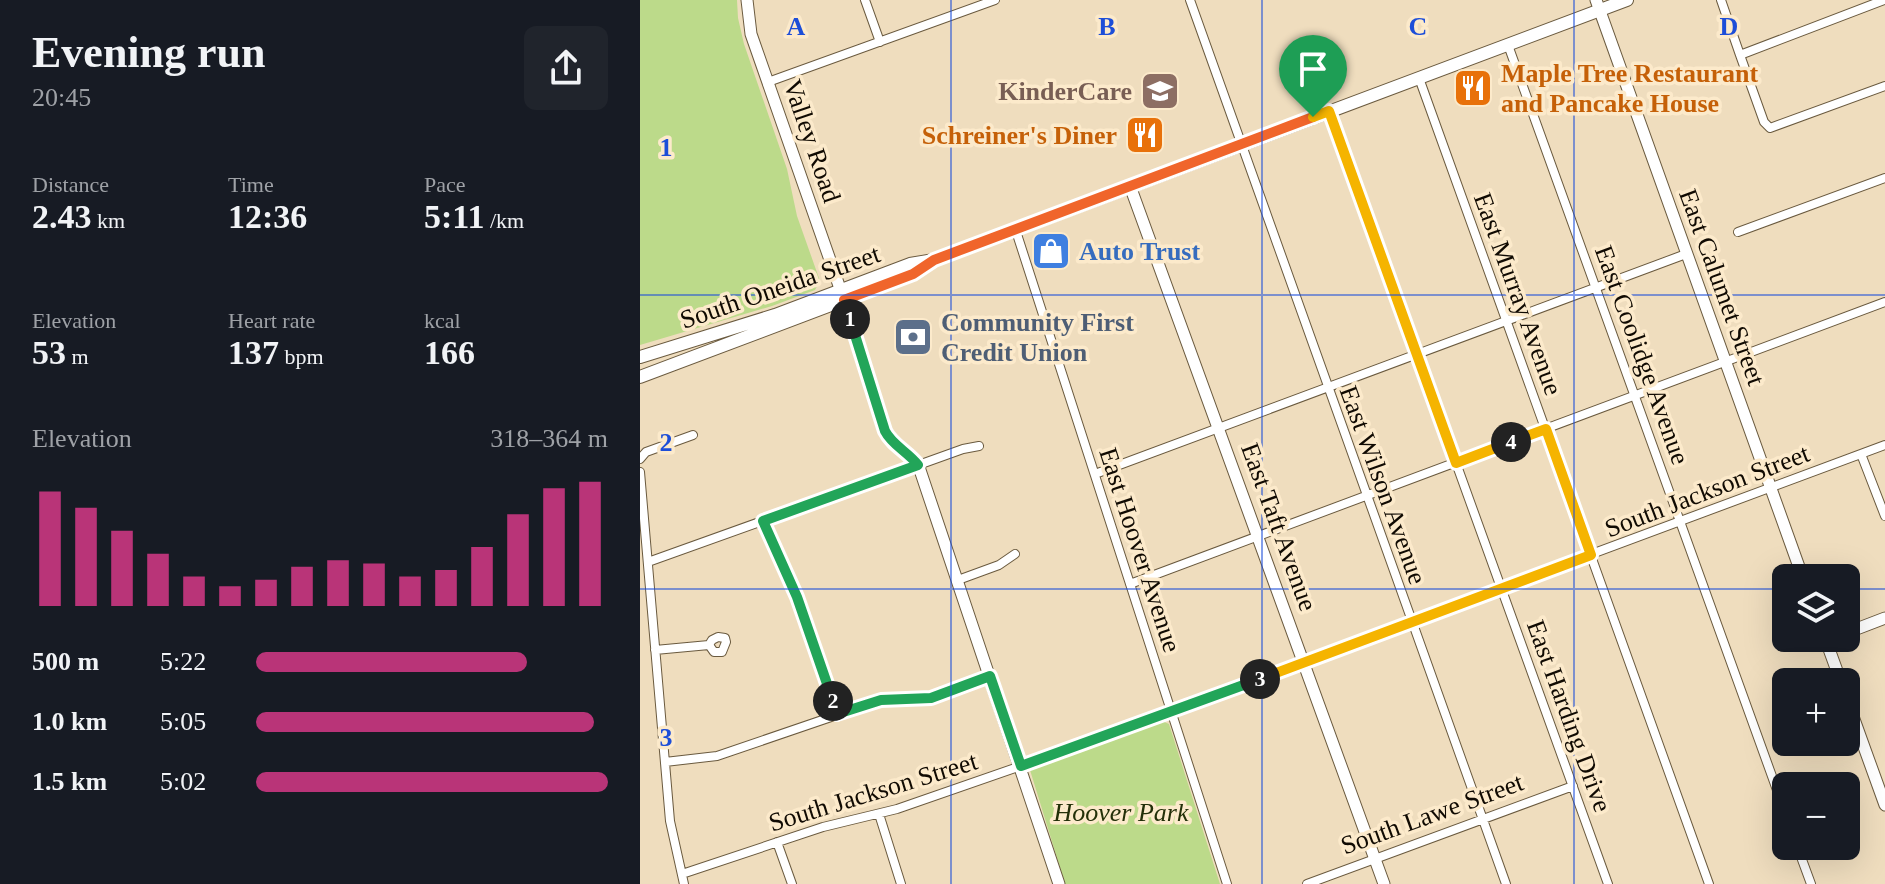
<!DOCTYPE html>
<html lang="en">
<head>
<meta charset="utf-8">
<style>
	body { margin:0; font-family:Georgia,serif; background:#20242c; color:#f1f3f6; height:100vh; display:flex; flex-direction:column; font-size:30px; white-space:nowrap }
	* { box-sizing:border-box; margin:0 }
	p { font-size:26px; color:#9ea1a6 }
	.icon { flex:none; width:44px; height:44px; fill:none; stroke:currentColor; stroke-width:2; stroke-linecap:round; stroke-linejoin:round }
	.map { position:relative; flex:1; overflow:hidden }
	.panel { display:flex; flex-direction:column; background:#171b24; width:640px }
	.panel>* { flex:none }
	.controls { position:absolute; left:1132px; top:564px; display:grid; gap:16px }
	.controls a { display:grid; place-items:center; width:88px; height:88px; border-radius:12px; background:#171b24; box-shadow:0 8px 32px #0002; font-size:40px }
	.pin { position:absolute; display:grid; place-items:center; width:68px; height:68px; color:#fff; margin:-82px -34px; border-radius:50% 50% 50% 0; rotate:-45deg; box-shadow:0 0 8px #0007 }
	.pin .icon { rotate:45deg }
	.km { position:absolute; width:40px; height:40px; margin:-20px; border-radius:50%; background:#222; color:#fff; font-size:22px; line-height:40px; text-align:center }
	.round { display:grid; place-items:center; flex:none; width:84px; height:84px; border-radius:12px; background:#20242c }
	.summary { display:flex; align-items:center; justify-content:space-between; height:136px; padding:0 32px }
	h1 { font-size:44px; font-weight:700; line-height:60px }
	.stats { display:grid; grid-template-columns:repeat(3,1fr); gap:12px; height:136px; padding:8px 32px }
	.stats div { display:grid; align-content:center }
	.stats b { font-size:34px; font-weight:700 }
	.stats small { font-size:22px; font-weight:400 }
	.stats p { font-size:22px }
	.chart { height:224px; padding:16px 32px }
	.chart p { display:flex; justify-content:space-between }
	.chart svg { width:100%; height:144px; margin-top:8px; stroke:#b93478; stroke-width:6 }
	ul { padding:0 32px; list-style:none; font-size:26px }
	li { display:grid; grid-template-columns:128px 96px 1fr; align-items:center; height:60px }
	li i { height:20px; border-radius:10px; background:#b93478 }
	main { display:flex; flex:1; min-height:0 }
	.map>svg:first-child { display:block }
	.green { fill:#bcda8a }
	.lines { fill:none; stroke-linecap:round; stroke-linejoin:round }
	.street-casing { stroke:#6a5a3f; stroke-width:10 }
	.secondary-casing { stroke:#6a5a3f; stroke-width:13 }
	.primary-casing { stroke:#6a5a3f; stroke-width:14 }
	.street { stroke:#fff; stroke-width:8 }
	.secondary { stroke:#fff; stroke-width:11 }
	.primary { stroke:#fff; stroke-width:12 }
	.split-1-casing { stroke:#fff; stroke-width:16 }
	.split-2-casing { stroke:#fff; stroke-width:16 }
	.split-3-casing { stroke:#fff; stroke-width:16 }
	.split-4-casing { stroke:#fff; stroke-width:16 }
	.split-5-casing { stroke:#fff; stroke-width:16 }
	.split-1 { stroke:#f0652b; stroke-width:10 }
	.split-2 { stroke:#22a559; stroke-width:10 }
	.split-3 { stroke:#22a559; stroke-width:10 }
	.split-4 { stroke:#f5b400; stroke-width:10 }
	.split-5 { stroke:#f5b400; stroke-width:10 }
	.grid { fill:none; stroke:#1d4ed8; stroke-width:2; stroke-opacity:0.55 }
	.labels { text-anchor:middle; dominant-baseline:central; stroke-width:7; stroke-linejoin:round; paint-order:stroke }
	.food-label { font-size:26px; font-weight:bold; fill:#c56008; stroke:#fceacb; text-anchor:start }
	.education-label { font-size:26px; font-weight:bold; fill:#785e54; stroke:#fceacb; text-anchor:end }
	.street-label { font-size:26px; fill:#100a02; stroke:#fceacb }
	.shop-label { font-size:26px; font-weight:bold; fill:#366cbe; stroke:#fceacb; text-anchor:start }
	.service-label { font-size:26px; font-weight:bold; fill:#4e5e75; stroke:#fceacb; text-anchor:start }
	.park-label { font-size:26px; font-style:italic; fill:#233009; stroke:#fceacb }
	.grid-label { font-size:26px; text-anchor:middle; font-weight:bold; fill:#1d4ed8; stroke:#fceacb; stroke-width:7; stroke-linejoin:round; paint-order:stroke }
</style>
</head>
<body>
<main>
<section class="panel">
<div class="summary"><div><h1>Evening run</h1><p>20:45</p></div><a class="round"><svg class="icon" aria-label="share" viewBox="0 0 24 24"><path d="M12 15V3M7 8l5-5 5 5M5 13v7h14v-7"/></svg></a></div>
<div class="stats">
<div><p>Distance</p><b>2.43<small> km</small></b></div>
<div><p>Time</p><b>12:36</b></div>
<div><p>Pace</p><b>5:11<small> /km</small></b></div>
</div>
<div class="stats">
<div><p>Elevation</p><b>53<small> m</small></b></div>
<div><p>Heart rate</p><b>137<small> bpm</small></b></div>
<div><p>kcal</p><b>166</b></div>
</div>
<div class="chart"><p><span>Elevation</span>318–364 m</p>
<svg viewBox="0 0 160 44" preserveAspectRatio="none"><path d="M5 44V9M15 44V14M25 44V21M35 44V28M45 44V35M55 44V38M65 44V36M75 44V32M85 44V30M95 44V31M105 44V35M115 44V33M125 44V26M135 44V16M145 44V8M155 44V6"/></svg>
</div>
<ul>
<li><b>500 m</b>5:22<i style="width:77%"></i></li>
<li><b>1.0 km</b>5:05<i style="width:96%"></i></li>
<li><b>1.5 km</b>5:02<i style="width:100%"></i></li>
</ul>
</section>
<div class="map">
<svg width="1245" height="884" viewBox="0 0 1245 884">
	<rect width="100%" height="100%" fill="#efddbe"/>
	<path class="green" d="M0,0H97L98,18L104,44L147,169L157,216L180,281L175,290L132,306L0,345Z
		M522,721L529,724L580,884H425L390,770Z"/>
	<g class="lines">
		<g class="street-casing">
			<path id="street" d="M225,0L240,42
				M550,0L866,884
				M1081,0L1100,55
				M1244,0L1100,55L1124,122L1130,128L1245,86
				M868,45L1146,815
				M779,78L1069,884
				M128,82L355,0
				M689,111L968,884
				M375,228L587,884
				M1098,232L1245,178
				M1221,454L1245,516
				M0,459L6,452L53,435
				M0,472L30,821L44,884
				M455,474L1046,254
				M123,521L157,597L197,714
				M8,562L323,449L339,446
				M318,580L359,565L375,554
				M490,584L1245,302
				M15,650L69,645L74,652H82L86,642L85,638L78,637L72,640L69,645
				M25,762L77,756L238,701L291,698L350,676
				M239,814L261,884
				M137,842L152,884
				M1157,846L1171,884
				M42,874L183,827L257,809L381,766L1245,445
				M667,884L933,786"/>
		</g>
		<g class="secondary-casing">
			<path id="secondary" d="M107,0L111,34L204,300L242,424C250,445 271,450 280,470L419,884
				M956,0L1163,578
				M490,186L744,884
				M1206,633L1245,618
				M1185,638L1201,682
				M1206,697L1245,805"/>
		</g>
		<g class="primary-casing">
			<path id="primary" d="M0,357L135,315L270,264L294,260L987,0
				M0,377L273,274L288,264"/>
		</g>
		<use href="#street" class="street"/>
		<use href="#secondary" class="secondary"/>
		<use href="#primary" class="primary"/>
	</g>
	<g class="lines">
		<g class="split-1-casing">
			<path id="split-1" d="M210,319L204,300L273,274L294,260L673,117"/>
		</g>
		<g class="split-2-casing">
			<path id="split-2" d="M193,701L157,597L123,521L278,465C268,452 252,445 245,431L210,319"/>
		</g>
		<g class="split-3-casing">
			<path id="split-3" d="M193,701L197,714L241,700L291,698L350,676L381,766L620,679"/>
		</g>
		<g class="split-4-casing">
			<path id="split-4" d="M620,679L951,555L906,429L871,442"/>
		</g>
		<g class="split-5-casing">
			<path id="split-5" d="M673,117L689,111L816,463L871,442"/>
		</g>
		<use href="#split-1" class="split-1"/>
		<use href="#split-2" class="split-2"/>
		<use href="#split-3" class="split-3"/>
		<use href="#split-4" class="split-4"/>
		<use href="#split-5" class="split-5"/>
	</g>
	<path class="grid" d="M311,0V884M622,0V884M934,0V884M0,295H1245M0,589H1146M1206,589H1245"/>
	<defs>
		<g id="restaurant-square" transform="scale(2)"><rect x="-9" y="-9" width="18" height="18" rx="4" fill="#e8710a" stroke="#fceacb"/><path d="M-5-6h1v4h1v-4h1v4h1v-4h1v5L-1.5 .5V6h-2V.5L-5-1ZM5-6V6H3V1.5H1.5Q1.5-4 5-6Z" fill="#fff"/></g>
		<g id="school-square" transform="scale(2)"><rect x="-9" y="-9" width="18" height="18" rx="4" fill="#8d6e63" stroke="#fceacb"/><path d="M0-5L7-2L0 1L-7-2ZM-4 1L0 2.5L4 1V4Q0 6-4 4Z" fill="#fff"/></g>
		<g id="shop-square" transform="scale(2)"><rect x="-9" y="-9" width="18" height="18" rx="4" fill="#3f7fe0" stroke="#fceacb"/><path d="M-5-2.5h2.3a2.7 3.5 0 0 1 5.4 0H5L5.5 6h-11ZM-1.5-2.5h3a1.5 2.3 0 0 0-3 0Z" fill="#fff"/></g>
		<g id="bank-square" transform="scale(2)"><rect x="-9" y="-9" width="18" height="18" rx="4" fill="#5c6f8a" stroke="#fceacb"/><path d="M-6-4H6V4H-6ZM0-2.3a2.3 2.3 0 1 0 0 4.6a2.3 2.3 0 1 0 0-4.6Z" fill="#fff"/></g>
	</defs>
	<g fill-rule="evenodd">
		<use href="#restaurant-square" x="833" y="88"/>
		<use href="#school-square" x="520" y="91"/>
		<use href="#restaurant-square" x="505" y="135"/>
		<use href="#shop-square" x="411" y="251"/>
		<use href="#bank-square" x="273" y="337"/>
	</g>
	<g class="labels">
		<g class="food-label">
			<text x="861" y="73">Maple Tree Restaurant<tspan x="861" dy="30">and Pancake House</tspan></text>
			<text x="477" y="135" text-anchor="end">Schreiner's Diner</text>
		</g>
		<g class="education-label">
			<text x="492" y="91">KinderCare</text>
		</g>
		<g class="street-label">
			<text transform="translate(172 141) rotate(71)">Valley Road</text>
			<text transform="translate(140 287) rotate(-19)">South Oneida Street</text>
			<text transform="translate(1082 287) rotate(70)">East Calumet Street</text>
			<text transform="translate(878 294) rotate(70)">East Murray Avenue</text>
			<text transform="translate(1002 355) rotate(70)">East Coolidge Avenue</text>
			<text transform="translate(743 485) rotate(70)">East Wilson Avenue</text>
			<text transform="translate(1067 491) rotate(-21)">South Jackson Street</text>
			<text transform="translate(639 527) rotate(70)">East Taft Avenue</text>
			<text transform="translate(500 550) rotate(72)">East Hoover Avenue</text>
			<text transform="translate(929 716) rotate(70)">East Harding Drive</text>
			<text transform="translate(233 792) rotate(-17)">South Jackson Street</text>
			<text transform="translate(792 814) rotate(-20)">South Lawe Street</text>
		</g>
		<g class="shop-label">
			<text x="439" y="251">Auto Trust</text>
		</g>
		<g class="service-label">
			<text x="301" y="322">Community First<tspan x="301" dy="30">Credit Union</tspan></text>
		</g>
		<g class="park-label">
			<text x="481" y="812">Hoover Park</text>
		</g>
	</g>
	<g class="grid-label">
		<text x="156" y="35">A</text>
		<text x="467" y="35">B</text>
		<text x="778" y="35">C</text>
		<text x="1089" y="35">D</text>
		<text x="26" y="156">1</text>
		<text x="26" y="451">2</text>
		<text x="26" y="746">3</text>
	</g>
</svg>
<div class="controls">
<a><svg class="icon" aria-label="layers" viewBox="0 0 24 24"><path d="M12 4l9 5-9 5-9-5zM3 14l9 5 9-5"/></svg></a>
<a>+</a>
<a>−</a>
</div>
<div class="pin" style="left:673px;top:117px;background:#1e9e55"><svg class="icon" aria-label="arrive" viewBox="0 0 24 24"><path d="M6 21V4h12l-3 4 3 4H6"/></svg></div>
<b class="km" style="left:210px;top:319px">1</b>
<b class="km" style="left:193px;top:701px">2</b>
<b class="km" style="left:620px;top:679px">3</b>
<b class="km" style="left:871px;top:442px">4</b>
</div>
</main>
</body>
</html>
